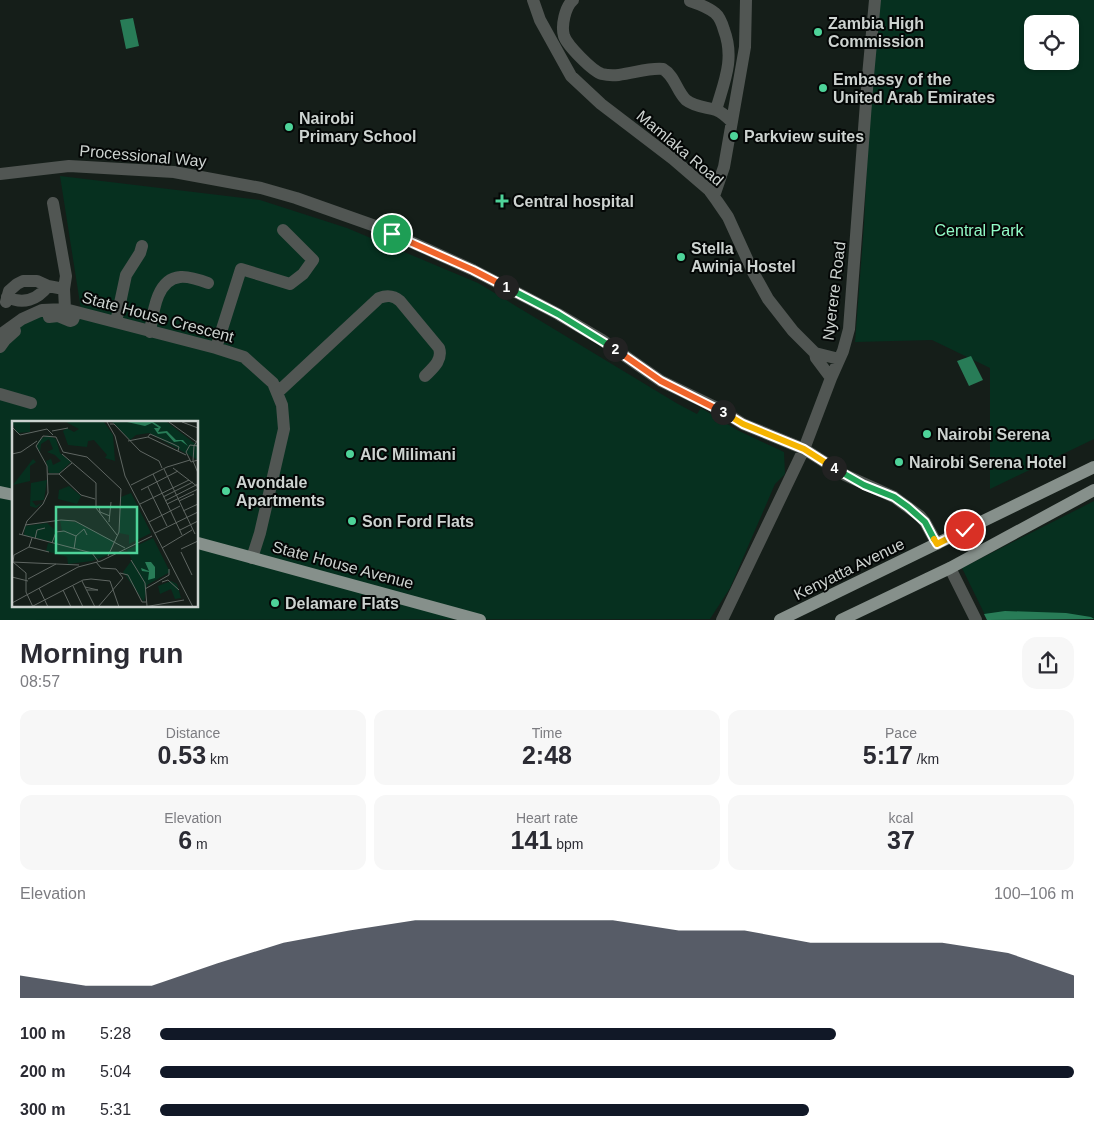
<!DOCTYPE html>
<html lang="en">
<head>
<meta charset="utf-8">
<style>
	body { margin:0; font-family:Helvetica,sans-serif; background:#f7f7f7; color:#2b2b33; height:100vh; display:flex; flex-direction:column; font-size:19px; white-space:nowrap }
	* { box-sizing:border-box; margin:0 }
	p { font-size:16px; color:#7c7c81 }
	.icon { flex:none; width:28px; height:28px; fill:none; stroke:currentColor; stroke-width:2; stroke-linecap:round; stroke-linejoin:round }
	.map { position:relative; height:620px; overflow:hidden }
	.sheet { display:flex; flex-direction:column; background:#fff; flex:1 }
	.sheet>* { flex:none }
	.tools { position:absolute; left:1024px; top:15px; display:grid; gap:10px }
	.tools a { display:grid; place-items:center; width:55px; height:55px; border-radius:10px; background:#fff; box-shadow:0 1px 4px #0004; font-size:25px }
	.pin { position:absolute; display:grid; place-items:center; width:42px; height:42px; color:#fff; margin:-21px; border:2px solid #fff; border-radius:50%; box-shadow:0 1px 5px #0007 }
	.km { position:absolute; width:25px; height:25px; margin:-12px; border-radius:50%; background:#222; color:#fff; font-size:14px; line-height:25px; text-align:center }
	.round { display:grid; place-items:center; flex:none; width:52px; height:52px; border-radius:15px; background:#f7f7f7 }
	.overview { display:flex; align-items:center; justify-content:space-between; height:85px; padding:0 20px }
	h1 { font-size:28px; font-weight:700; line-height:38px }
	.metrics { display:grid; grid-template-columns:repeat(3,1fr); gap:8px; height:85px; padding:5px 20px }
	.metrics div { display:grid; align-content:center; border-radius:12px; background:#f7f7f7; text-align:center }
	.metrics b { font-size:25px; font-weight:700 }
	.metrics small { font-size:14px; font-weight:400 }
	.metrics p { font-size:14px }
	.chart { height:140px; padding:10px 20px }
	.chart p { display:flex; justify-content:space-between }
	.chart svg { width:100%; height:90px; margin-top:5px; fill:#111827; opacity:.7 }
	ul { padding:0 20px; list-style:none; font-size:16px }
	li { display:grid; grid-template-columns:80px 60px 1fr; align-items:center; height:38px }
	li i { height:12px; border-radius:6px; background:#111827 }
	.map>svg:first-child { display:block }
	.green { fill:#06301f; fill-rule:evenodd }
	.water { fill:#287c57 }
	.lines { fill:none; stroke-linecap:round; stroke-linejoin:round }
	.minor { stroke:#515653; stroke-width:12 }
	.major { stroke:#86908b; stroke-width:12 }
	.split-1-casing { stroke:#fff; stroke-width:10 }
	.split-2-casing { stroke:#fff; stroke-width:10 }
	.split-3-casing { stroke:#fff; stroke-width:10 }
	.split-4-casing { stroke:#fff; stroke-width:10 }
	.split-5-casing { stroke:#fff; stroke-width:10 }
	.split-6-casing { stroke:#fff; stroke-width:10 }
	.split-1 { stroke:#f0652b; stroke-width:6 }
	.split-2 { stroke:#22a559; stroke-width:6 }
	.split-3 { stroke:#f0652b; stroke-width:6 }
	.split-4 { stroke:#f5b400; stroke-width:6 }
	.split-5 { stroke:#22a559; stroke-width:6 }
	.split-6 { stroke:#f5b400; stroke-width:6 }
	.poi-dot { fill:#4ed399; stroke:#040706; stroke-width:2 }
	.labels { text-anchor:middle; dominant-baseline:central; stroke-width:4; stroke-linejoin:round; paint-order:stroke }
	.poi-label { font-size:16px; font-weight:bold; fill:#cdd3d0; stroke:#040706; text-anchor:start }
	.street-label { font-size:16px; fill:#cdd3d0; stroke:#040706 }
	.park-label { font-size:16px; fill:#92fbc7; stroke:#040706 }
	.inset-road { fill:none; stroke:#5f6662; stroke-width:1 }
	.view { fill:#4ed399; fill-opacity:0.15; stroke:#4ed399; stroke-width:2.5 }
	.inset-edge { fill:none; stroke:#cdd3d0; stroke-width:2.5 }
</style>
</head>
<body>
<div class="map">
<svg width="1094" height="620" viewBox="0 0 1094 620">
	<rect width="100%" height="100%" fill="#151e19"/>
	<path class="green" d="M875,0H1094V439L990,489V368L932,340L855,342L864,225ZM1032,24H1070V61H1032Z
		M60,176L260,200L347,228L478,283L678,404L697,414L701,408L737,430L784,452L785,474L775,484L730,588L710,619L0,620V344L6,334L46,312L82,316ZM14,422H198V606H14Z
		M1094,501V619H987L962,568Z"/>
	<path class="water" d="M133,18L139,46L126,49L120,20Z
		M971,356L983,380L969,386L957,361Z
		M1005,611L1066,613L1091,617L1094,619L987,620L984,614Z"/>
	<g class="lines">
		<path class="minor" d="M533,0L540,20L571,76L601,104L673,159L709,190L717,201L728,217L753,272L768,299L793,331L815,353L816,358L831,378
			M573,0C565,7 561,26 564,36C567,45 592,71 602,74C622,79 643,67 663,69C675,76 676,90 686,100C695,107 706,107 716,110C722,112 727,117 732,122
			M690,1C699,4 708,7 715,13C720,17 722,23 724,30C735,59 724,82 716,110
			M0,174L69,166L174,172L261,188L296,198L378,227L473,270L558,314L602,340L661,381L721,410L743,424L804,449L845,475L894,497L920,516L925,522L937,544
			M714,196L724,167L745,47L746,0
			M53,203L66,276L64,289L65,309
			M7,297C23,305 37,300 48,286
			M6,302L9,291L17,284L23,281H37L48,286L64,289
			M49,317L58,316L70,321L73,320L76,312
			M116,322L126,275L140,253L142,246
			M150,332C153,314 156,279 180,277C189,276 200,280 208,283
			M0,335L22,319L42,310L65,309L216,348L244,357L273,383L282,405L284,429L260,533L252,558
			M0,347L5,340L15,331
			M216,348L241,269L290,284L303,274L313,260L283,230
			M815,353L839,359
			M278,392L379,298C387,295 393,295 400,301L439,348C443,360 433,368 425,376
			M0,394L31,403
			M950,568L976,620
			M722,620L804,449L831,378L843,351L849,329L868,76L875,0"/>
		<path class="major" d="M0,492L14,495
			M198,543L480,620
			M780,620L1094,467
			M841,620L950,568L1094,490"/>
	</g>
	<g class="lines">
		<g class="split-1-casing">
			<path id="split-1" d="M392,234L473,270L506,287"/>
		</g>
		<g class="split-2-casing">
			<path id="split-2" d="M506,287L558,314L615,349"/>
		</g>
		<g class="split-3-casing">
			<path id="split-3" d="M615,349L661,381L723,412"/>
		</g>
		<g class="split-4-casing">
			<path id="split-4" d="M723,412L743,424L804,449L834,468"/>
		</g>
		<g class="split-5-casing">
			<path id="split-5" d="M834,468L864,485L894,497L908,507L925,522L934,539"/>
		</g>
		<g class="split-6-casing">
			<path id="split-6" d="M934,539L937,544L965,530"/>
		</g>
		<use href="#split-1" class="split-1"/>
		<use href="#split-2" class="split-2"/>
		<use href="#split-3" class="split-3"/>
		<use href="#split-4" class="split-4"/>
		<use href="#split-5" class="split-5"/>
		<use href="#split-6" class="split-6"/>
	</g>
	<g class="poi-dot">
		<circle cx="818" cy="32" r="5"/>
		<circle cx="823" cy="88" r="5"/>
		<circle cx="289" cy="127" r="5"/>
		<circle cx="734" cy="136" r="5"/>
		<path d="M499.5 193.5h5v5h5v5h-5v5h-5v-5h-5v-5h5z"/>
		<circle cx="681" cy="257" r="5"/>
		<circle cx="927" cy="434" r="5"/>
		<circle cx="350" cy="454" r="5"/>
		<circle cx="899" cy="462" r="5"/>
		<circle cx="226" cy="491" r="5"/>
		<circle cx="352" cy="521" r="5"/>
		<circle cx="275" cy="603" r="5"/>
	</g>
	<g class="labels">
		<g class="poi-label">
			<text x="828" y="23">Zambia High<tspan x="828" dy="18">Commission</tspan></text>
			<text x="833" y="79">Embassy of the<tspan x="833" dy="18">United Arab Emirates</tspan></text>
			<text x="299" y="118">Nairobi<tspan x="299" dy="18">Primary School</tspan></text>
			<text x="744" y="136">Parkview suites</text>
			<text x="513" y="201">Central hospital</text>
			<text x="691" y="248">Stella<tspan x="691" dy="18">Awinja Hostel</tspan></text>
			<text x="937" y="434">Nairobi Serena</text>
			<text x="360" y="454">AIC Milimani</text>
			<text x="909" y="462">Nairobi Serena Hotel</text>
			<text x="236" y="482">Avondale<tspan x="236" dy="18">Apartments</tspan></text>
			<text x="362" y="521">Son Ford Flats</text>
			<text x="285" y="603">Delamare Flats</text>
		</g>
		<g class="street-label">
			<text transform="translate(680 148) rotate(40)">Mamlaka Road</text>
			<text transform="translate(143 156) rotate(5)">Processional Way</text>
			<text transform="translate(834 291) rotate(-83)">Nyerere Road</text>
			<text transform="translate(158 317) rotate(15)">State House Crescent</text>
			<text transform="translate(343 565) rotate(15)">State House Avenue</text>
			<text transform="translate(849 569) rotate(-26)">Kenyatta Avenue</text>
		</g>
		<g class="park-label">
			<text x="979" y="230">Central Park</text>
		</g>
	</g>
	<g transform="translate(12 421)">
		<rect width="186" height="186" fill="#151e19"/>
		<path d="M0,1H18V11L5,12ZM54,1H92L101,14L103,40L93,37L95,34L82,19L76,20L75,26L56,24L51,10L55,7L62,11L67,8ZM100,1H155L186,25V39L137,12L124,14L118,19ZM35,14L44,18L48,32L59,41L47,52H37L34,40L39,38L41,44L49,40L43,34L35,31L41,28L37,18L29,23L28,31L25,26L26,20ZM21,38L24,41L18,45V60L1,64ZM35,59L32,79L20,80L24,85L31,81L24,87L18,85L19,62ZM57,65L69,75L65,83L46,78L47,69ZM119,72L139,112L117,123V114L107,112L109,76ZM48,99L63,101L102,120L96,134L80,140L56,143L55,136L34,130L36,122L40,123L43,113L50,110ZM35,102L44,110L40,121L12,114L13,105ZM141,117L158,151L135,164L132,181L111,151L120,139L115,129ZM159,160L165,163L169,177L163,178L159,168L148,173L146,165Z" fill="#06301f"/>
		<path d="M115,1H141L149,6L146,11L155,10L164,19H171L176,25L169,20L162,21L154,12L146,13L142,7H147L140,2L133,5ZM133,141H139L143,146V157L136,159L137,151L130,150L129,147L137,150Z" fill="#287c57"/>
		<path class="inset-road" d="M95,1L103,15L113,55L181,186M157,1L186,22M170,1L186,7M98,3H102L128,30L147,40L150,47M0,6L8,14L35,8L41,14M40,10L56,7M136,16L138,13L161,23L167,26L166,30M186,18L182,25L181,40L186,52M116,20L136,16L174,34M186,25L178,24L174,31L179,41L186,39M0,33L9,31L25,20M50,33L84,62V87L105,114M161,47L186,66M152,48L183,113M36,53H47L60,42M47,53L69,74L83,78M141,53L170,114M119,64L155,46L178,39M136,66L155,105M129,69L166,50M151,76L181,61M153,80L186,63M167,80L182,73M128,83L177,59M155,83L186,68M87,86L88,91L98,95M171,90L186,83M97,101L99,81M137,101L168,85M13,104L49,99L63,100L113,127M168,109L186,100M143,112L186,91M7,113L80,132L86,140M10,114L15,100L31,83L36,72L35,45L24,25L31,15L44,16L51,31L75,36L109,68M64,115L72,108L75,114M23,118L25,109L33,107M40,122L44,111L52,110L64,115L62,128M17,126L37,131M150,127L180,109M169,128L186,120M169,131L180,154M96,135L107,111L109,68M119,139L133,162L135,185M0,141L67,144M1,141L14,152V171L21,186M1,141L2,134L17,126L20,117M84,141L89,147L104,148L111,157L86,186M108,152L116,154L130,181H134M0,156L16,160M16,158L44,143M70,160L83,186M150,161L156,159L167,169M61,165L71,186M73,166L86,169H75M27,167L36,186M133,168L157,154V148M51,169L59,186M0,182L66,146L89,140L140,115M21,185L71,159L79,158L98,160L107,186M132,186L172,179"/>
		<path class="view" d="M44,86H125V132H44Z"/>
		<rect width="186" height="186" class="inset-edge"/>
	</g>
</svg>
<div class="tools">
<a><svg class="icon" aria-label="locate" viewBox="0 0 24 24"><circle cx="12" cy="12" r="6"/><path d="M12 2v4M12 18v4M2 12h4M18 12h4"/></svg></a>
</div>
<div class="pin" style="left:392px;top:234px;background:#1e9e55"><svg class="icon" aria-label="arrive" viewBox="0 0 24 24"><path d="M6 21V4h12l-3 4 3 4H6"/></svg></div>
<div class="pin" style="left:965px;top:530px;background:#d93025"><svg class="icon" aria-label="check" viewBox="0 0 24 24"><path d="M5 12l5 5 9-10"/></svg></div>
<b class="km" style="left:506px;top:287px">1</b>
<b class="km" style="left:615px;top:349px">2</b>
<b class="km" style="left:723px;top:412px">3</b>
<b class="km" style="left:834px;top:468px">4</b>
</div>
<section class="sheet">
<div class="overview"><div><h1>Morning run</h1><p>08:57</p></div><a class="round"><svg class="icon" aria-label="share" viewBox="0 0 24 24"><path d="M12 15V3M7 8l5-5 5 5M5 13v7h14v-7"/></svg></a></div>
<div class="metrics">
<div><p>Distance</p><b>0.53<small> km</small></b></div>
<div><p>Time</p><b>2:48</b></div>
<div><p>Pace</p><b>5:17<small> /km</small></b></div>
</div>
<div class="metrics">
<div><p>Elevation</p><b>6<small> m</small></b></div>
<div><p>Heart rate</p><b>141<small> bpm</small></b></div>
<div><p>kcal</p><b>37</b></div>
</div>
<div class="chart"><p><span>Elevation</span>100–106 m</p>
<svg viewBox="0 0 160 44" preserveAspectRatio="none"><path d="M0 44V33L10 38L20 38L30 27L40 17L50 11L60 6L70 6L80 6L90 6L100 11L110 11L120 17L130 17L140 17L150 22L160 33V44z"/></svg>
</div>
<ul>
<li><b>100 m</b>5:28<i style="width:74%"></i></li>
<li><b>200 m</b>5:04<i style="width:100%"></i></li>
<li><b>300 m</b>5:31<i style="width:71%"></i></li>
</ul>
</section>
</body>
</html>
